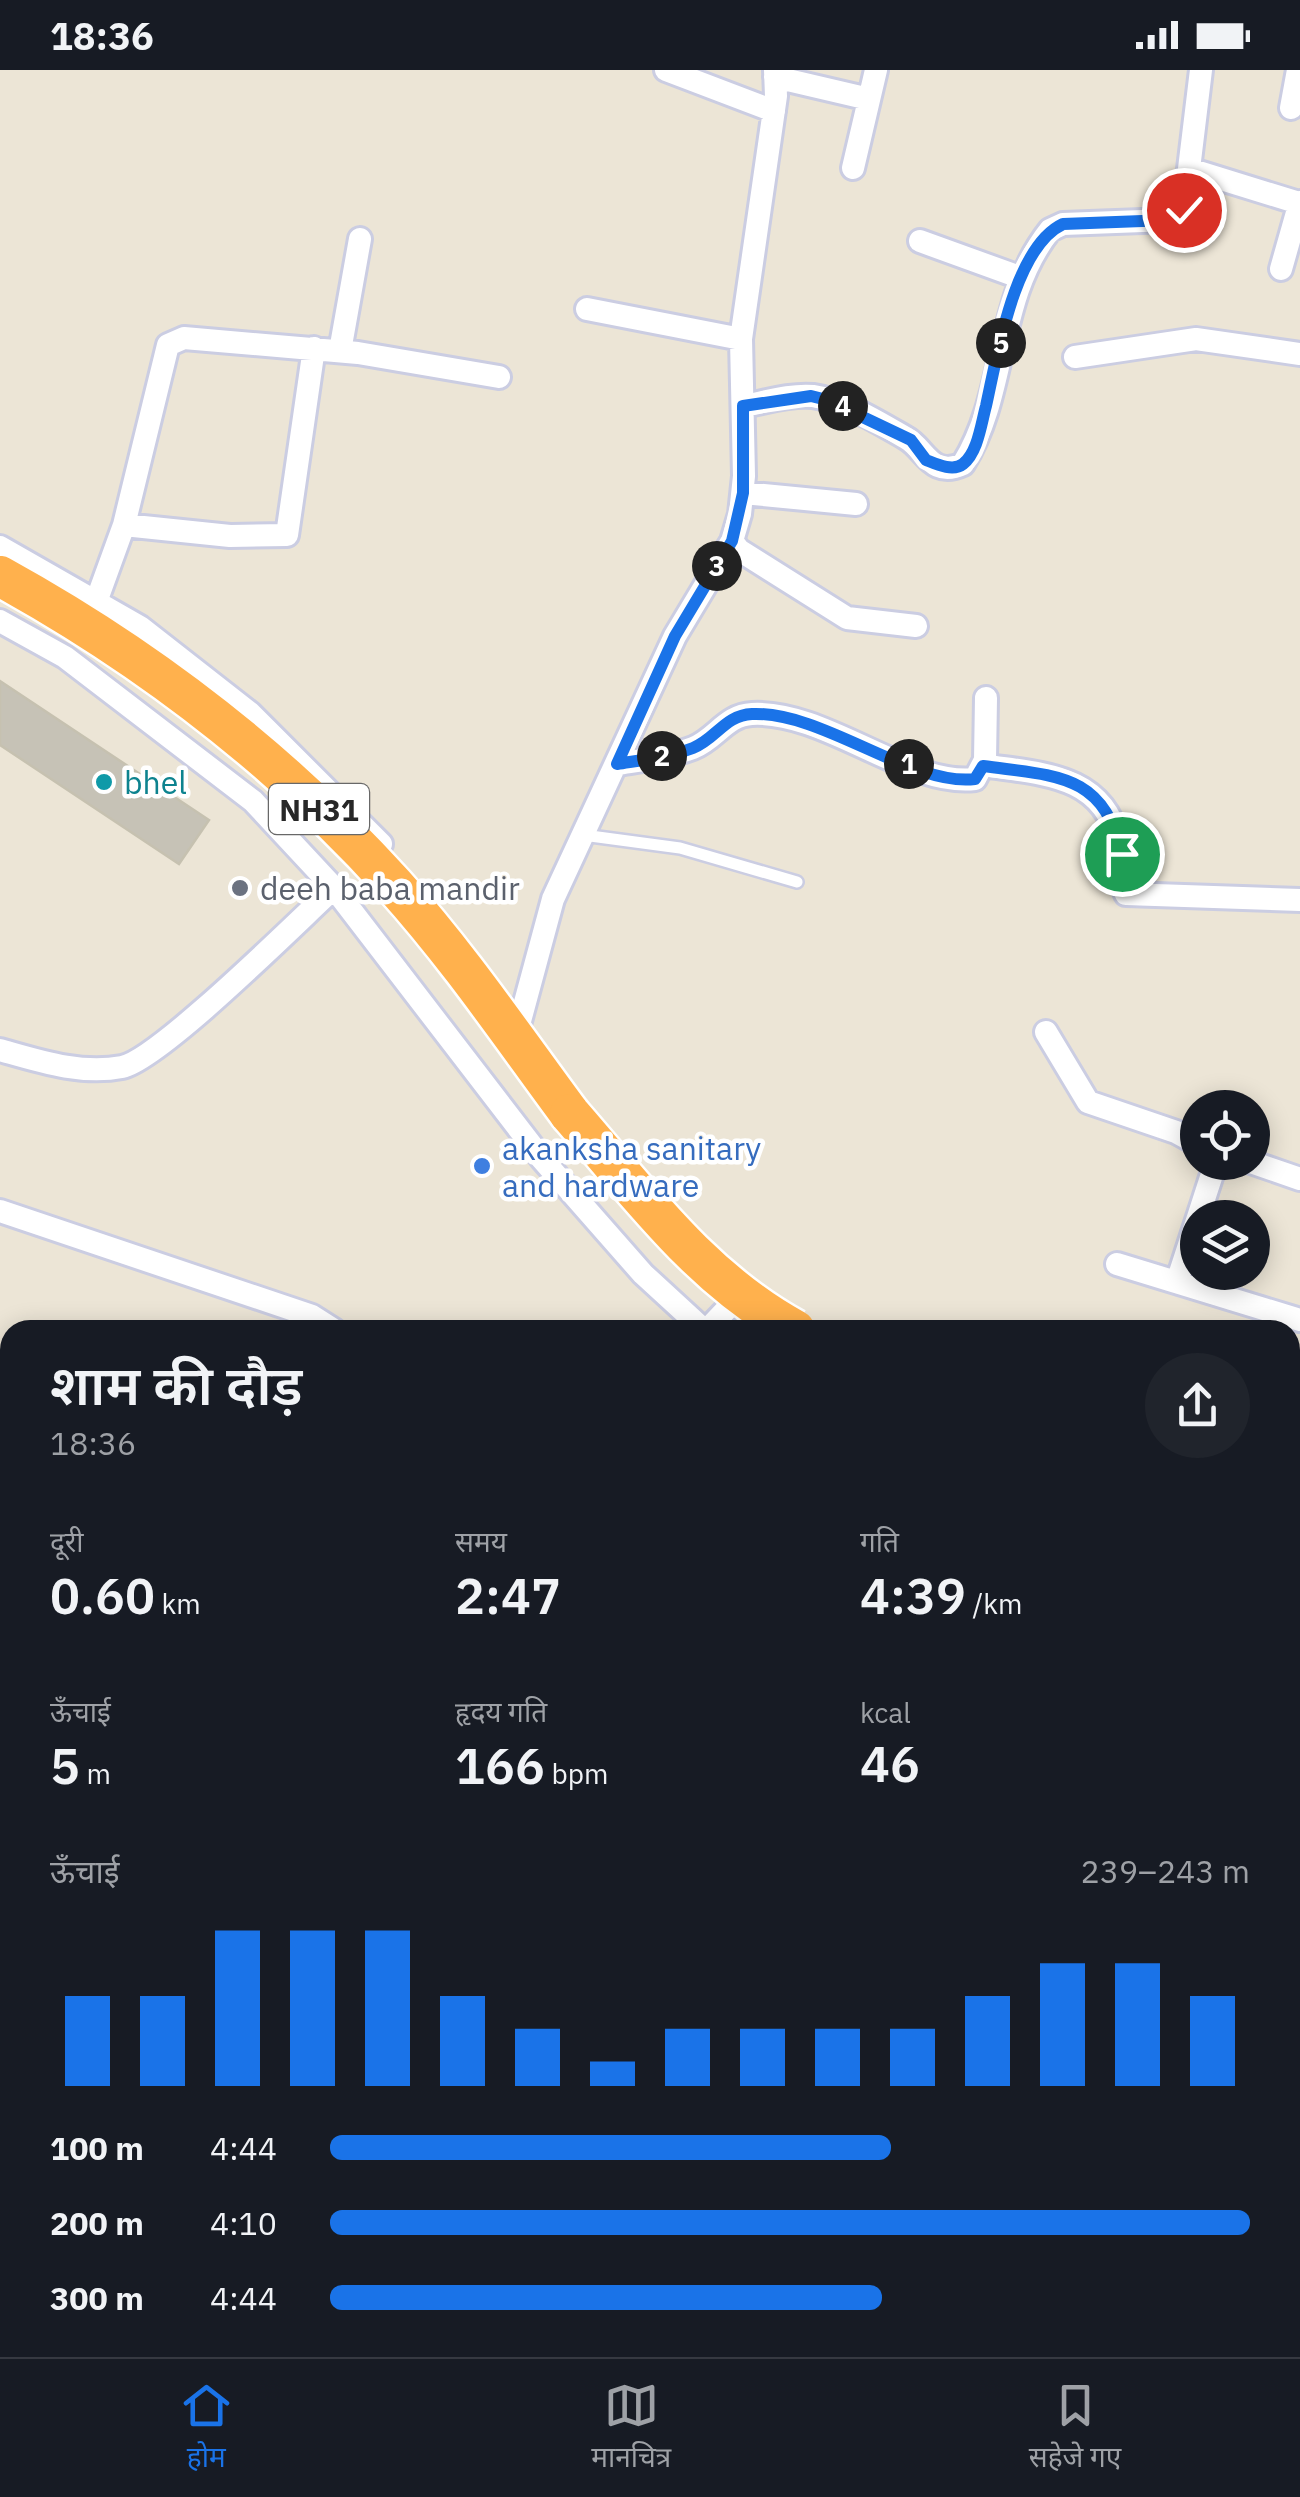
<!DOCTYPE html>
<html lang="hi">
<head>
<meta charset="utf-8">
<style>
	body { margin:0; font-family:"IBM Plex Sans","Noto Sans Devanagari",sans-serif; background:#20242c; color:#f1f3f6; height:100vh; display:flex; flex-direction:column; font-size:38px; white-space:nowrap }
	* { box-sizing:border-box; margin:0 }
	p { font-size:32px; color:#9ea1a6 }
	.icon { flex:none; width:55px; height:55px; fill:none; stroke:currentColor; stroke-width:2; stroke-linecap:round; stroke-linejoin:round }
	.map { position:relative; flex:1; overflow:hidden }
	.panel { position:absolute; left:0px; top:1250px; width:1300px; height:1038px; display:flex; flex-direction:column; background:#171b24; border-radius:30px 30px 0 0; box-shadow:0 5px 25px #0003 }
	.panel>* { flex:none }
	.tools { position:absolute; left:1180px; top:1020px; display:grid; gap:20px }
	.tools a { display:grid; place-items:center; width:90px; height:90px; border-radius:50%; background:#171b24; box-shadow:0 5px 25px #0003; font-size:50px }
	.pin { position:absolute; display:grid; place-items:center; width:85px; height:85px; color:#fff; margin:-42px; border:5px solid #fff; border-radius:50%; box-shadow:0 2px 10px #0007 }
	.km { position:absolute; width:50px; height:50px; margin:-25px; border-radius:50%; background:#222; color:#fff; font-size:28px; line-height:50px; text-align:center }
	.round { display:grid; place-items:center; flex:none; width:105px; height:105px; border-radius:52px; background:#20242c }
	.summary { display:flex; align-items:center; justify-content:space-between; height:170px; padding:0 50px }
	h1 { font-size:55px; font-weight:600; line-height:75px }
	.figures { display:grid; grid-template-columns:repeat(3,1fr); gap:15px; height:170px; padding:10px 50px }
	.figures div { display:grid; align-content:center }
	.figures b { font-size:50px; font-weight:600 }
	.figures small { font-size:28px; font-weight:400 }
	.figures p { font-size:28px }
	.chart { height:280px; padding:20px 50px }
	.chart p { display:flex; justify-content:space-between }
	.chart svg { width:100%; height:180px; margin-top:10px; stroke:#1a73e8; stroke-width:6 }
	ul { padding:0 50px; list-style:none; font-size:32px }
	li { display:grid; grid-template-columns:160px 120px 1fr; align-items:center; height:75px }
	li i { height:25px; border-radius:12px; background:#1a73e8 }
	.status { display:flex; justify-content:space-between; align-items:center; height:70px; padding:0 50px; background:#171b24; direction:ltr }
	.status svg { height:28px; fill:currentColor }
	.menu { display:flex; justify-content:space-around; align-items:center; height:140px; border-top:2px solid #363941; background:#171b24; font-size:28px; color:#9ea1a6 }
	.menu a { display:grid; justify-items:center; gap:5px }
	.menu .active { color:#1a73e8 }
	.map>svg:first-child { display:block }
	.building { fill:#c6c2b6; stroke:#c6c1b0; stroke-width:2.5 }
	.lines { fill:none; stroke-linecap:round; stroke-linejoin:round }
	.lane-casing { stroke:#cbcde2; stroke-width:16 }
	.street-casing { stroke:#cbcde2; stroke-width:28 }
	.highway-casing { stroke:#fff; stroke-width:45 }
	.lane { stroke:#fff; stroke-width:11 }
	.street { stroke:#fff; stroke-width:22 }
	.highway { stroke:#ffb14d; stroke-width:40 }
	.highway-bridge-casing { stroke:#fff; stroke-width:45; stroke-linecap:butt }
	.highway-bridge { stroke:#ffb14d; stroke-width:40 }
	.route-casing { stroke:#fff; stroke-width:20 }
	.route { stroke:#1a73e8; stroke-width:12 }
	.culture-dot { fill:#0f9aa8; stroke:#fff; stroke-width:4 }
	.worship-dot { fill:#6b7280; stroke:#fff; stroke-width:4 }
	.shop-dot { fill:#3f7fe0; stroke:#fff; stroke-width:4 }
	.labels { text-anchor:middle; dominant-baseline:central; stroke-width:9; stroke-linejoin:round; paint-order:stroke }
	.shield { fill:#fff; stroke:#686868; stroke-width:2.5 }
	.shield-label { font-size:30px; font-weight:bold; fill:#272727 }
	.culture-label { font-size:32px; fill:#0d838f; stroke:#fff; text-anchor:start }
	.worship-label { font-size:32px; fill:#5b616d; stroke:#fff; text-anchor:start }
	.shop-label { font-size:32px; fill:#366cbe; stroke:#fff; text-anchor:start }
</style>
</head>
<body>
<div class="status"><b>18:36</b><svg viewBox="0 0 49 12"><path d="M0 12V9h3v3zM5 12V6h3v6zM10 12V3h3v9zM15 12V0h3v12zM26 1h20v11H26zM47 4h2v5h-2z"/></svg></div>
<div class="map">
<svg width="1300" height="2287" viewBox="0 0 1300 2287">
	<rect width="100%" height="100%" fill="#ece5d6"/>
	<path class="building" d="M0,611L209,750L179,794L0,675Z"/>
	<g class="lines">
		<g class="lane-casing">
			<path id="lane" d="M583,765L680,778L797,812"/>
		</g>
		<g class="street-casing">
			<path id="street" d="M666,0L774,41
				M775,7L869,29
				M1291,38L1298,0
				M853,98L876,0
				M1189,99L1299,133
				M920,171L1022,208
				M1281,199L1300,132
				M587,239L741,269
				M340,281L360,169
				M1075,287L1196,269L1300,284
				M743,336C765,332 791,324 813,326C843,330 880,353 906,368C925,378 931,409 963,394C1008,322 995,229 1050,160L1063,154L1169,150L1184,140L1201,0
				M743,423L856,434
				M124,455L230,466L287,465L314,278
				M732,471L739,480L847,548L916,556
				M0,477L140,557L250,643L381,774
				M96,532L124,455L168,275L184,268L358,283L499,307
				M0,551L65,587L253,731L334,818L542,1089L643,1204L704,1260
				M617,694C642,690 669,687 693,678C716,669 726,645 752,644C825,640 908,717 975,709L985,690L986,628
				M983,695C1039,704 1102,703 1118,770C1123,787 1118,808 1126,824L1300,830
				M520,951L553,829L675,566L732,471L740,444L744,406L741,269L776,26L775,0
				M1046,962L1088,1032L1176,1062L1198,1074
				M0,980C39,991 81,1005 122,997C160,989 298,851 334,818
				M1251,1092L1300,1109
				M0,1141L312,1246L334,1260
				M1117,1194L1300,1250
				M1177,1212L1216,1092
				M707,1260L745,1220
				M1290,1404L1300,1407
				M0,1565L10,1569
				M1290,1701L1300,1704
				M0,1717L10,1701
				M0,1772L10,1773
				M1290,1808L1293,1795L1300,1789
				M0,1967L10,1970
				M1290,2187L1300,2190
				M1290,2268L1300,2237
				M473,2287L475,2278
				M1157,2287L1160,2278"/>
		</g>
		<g class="highway-casing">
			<path id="highway" d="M0,506C147,587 281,690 394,815C458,886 513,967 570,1044
				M1290,1436L1300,1439"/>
		</g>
		<use href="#lane" class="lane"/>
		<use href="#street" class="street"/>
		<use href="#highway" class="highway"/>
		<g class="highway-bridge-casing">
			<path id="highway-bridge" d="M570,1044C639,1123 701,1209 795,1260"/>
		</g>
		<use href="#highway-bridge" class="highway-bridge"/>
	</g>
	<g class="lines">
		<g class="route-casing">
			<path id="route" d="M1122,784C1104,702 1054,706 983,696L975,709C912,717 823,641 752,644C725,645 716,669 693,678C669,687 642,690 617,694L675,566L732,471L743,423V336L811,326L827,330L911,370L926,390C936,394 953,402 963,394C978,382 981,354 986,336C997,287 1014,177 1063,154L1169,150L1184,140"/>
		</g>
		<use href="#route" class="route"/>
	</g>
	<circle class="culture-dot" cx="104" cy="712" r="10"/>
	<circle class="worship-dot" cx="240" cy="818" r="10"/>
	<circle class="shop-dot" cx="482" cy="1096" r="10"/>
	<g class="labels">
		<rect class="shield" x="269" y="714" width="100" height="50" rx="8"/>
		<g class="shield-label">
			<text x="319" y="739">NH31</text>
		</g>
		<g class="culture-label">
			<text x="124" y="712">bhel</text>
		</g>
		<g class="worship-label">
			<text x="260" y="818">deeh baba mandir</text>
		</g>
		<g class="shop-label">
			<text x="502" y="1078">akanksha sanitary<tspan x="502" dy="37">and hardware</tspan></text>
		</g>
	</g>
</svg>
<div class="tools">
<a><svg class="icon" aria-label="locate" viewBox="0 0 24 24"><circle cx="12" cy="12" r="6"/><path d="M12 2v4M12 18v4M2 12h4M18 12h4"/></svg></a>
<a><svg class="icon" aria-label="layers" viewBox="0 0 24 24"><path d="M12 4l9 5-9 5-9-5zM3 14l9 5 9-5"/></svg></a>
</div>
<div class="pin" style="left:1122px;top:784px;background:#1e9e55"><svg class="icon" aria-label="arrive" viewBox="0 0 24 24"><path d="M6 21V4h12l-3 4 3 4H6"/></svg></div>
<div class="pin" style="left:1184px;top:140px;background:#d93025"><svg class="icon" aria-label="check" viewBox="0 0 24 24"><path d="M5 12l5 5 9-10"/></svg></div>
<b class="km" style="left:909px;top:694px">1</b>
<b class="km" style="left:662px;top:686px">2</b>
<b class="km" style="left:717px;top:496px">3</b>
<b class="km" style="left:843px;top:336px">4</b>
<b class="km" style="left:1001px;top:273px">5</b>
<section class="panel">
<div class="summary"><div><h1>शाम की दौड़</h1><p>18:36</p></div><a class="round"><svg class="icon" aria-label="share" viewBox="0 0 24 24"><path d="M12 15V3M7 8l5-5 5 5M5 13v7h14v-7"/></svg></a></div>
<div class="figures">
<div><p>दूरी</p><b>0.60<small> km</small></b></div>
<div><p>समय</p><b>2:47</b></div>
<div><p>गति</p><b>4:39<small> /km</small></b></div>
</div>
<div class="figures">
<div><p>ऊँचाई</p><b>5<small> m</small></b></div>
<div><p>हृदय गति</p><b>166<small> bpm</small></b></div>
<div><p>kcal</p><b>46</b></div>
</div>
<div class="chart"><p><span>ऊँचाई</span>239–243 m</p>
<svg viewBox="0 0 160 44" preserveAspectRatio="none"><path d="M5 44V22M15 44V22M25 44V6M35 44V6M45 44V6M55 44V22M65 44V30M75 44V38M85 44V30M95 44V30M105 44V30M115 44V30M125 44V22M135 44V14M145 44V14M155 44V22"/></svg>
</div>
<ul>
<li><b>100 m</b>4:44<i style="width:61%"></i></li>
<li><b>200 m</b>4:10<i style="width:100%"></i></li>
<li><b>300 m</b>4:44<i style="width:60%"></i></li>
</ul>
</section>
</div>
<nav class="menu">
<a class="active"><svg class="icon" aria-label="home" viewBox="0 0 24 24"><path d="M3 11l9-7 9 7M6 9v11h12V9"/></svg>होम</a>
<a><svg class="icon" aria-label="map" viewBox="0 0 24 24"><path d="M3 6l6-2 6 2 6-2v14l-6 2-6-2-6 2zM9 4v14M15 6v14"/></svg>मानचित्र</a>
<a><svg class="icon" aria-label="saved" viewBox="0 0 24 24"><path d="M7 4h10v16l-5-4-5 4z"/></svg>सहेजे गए</a>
</nav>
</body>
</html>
